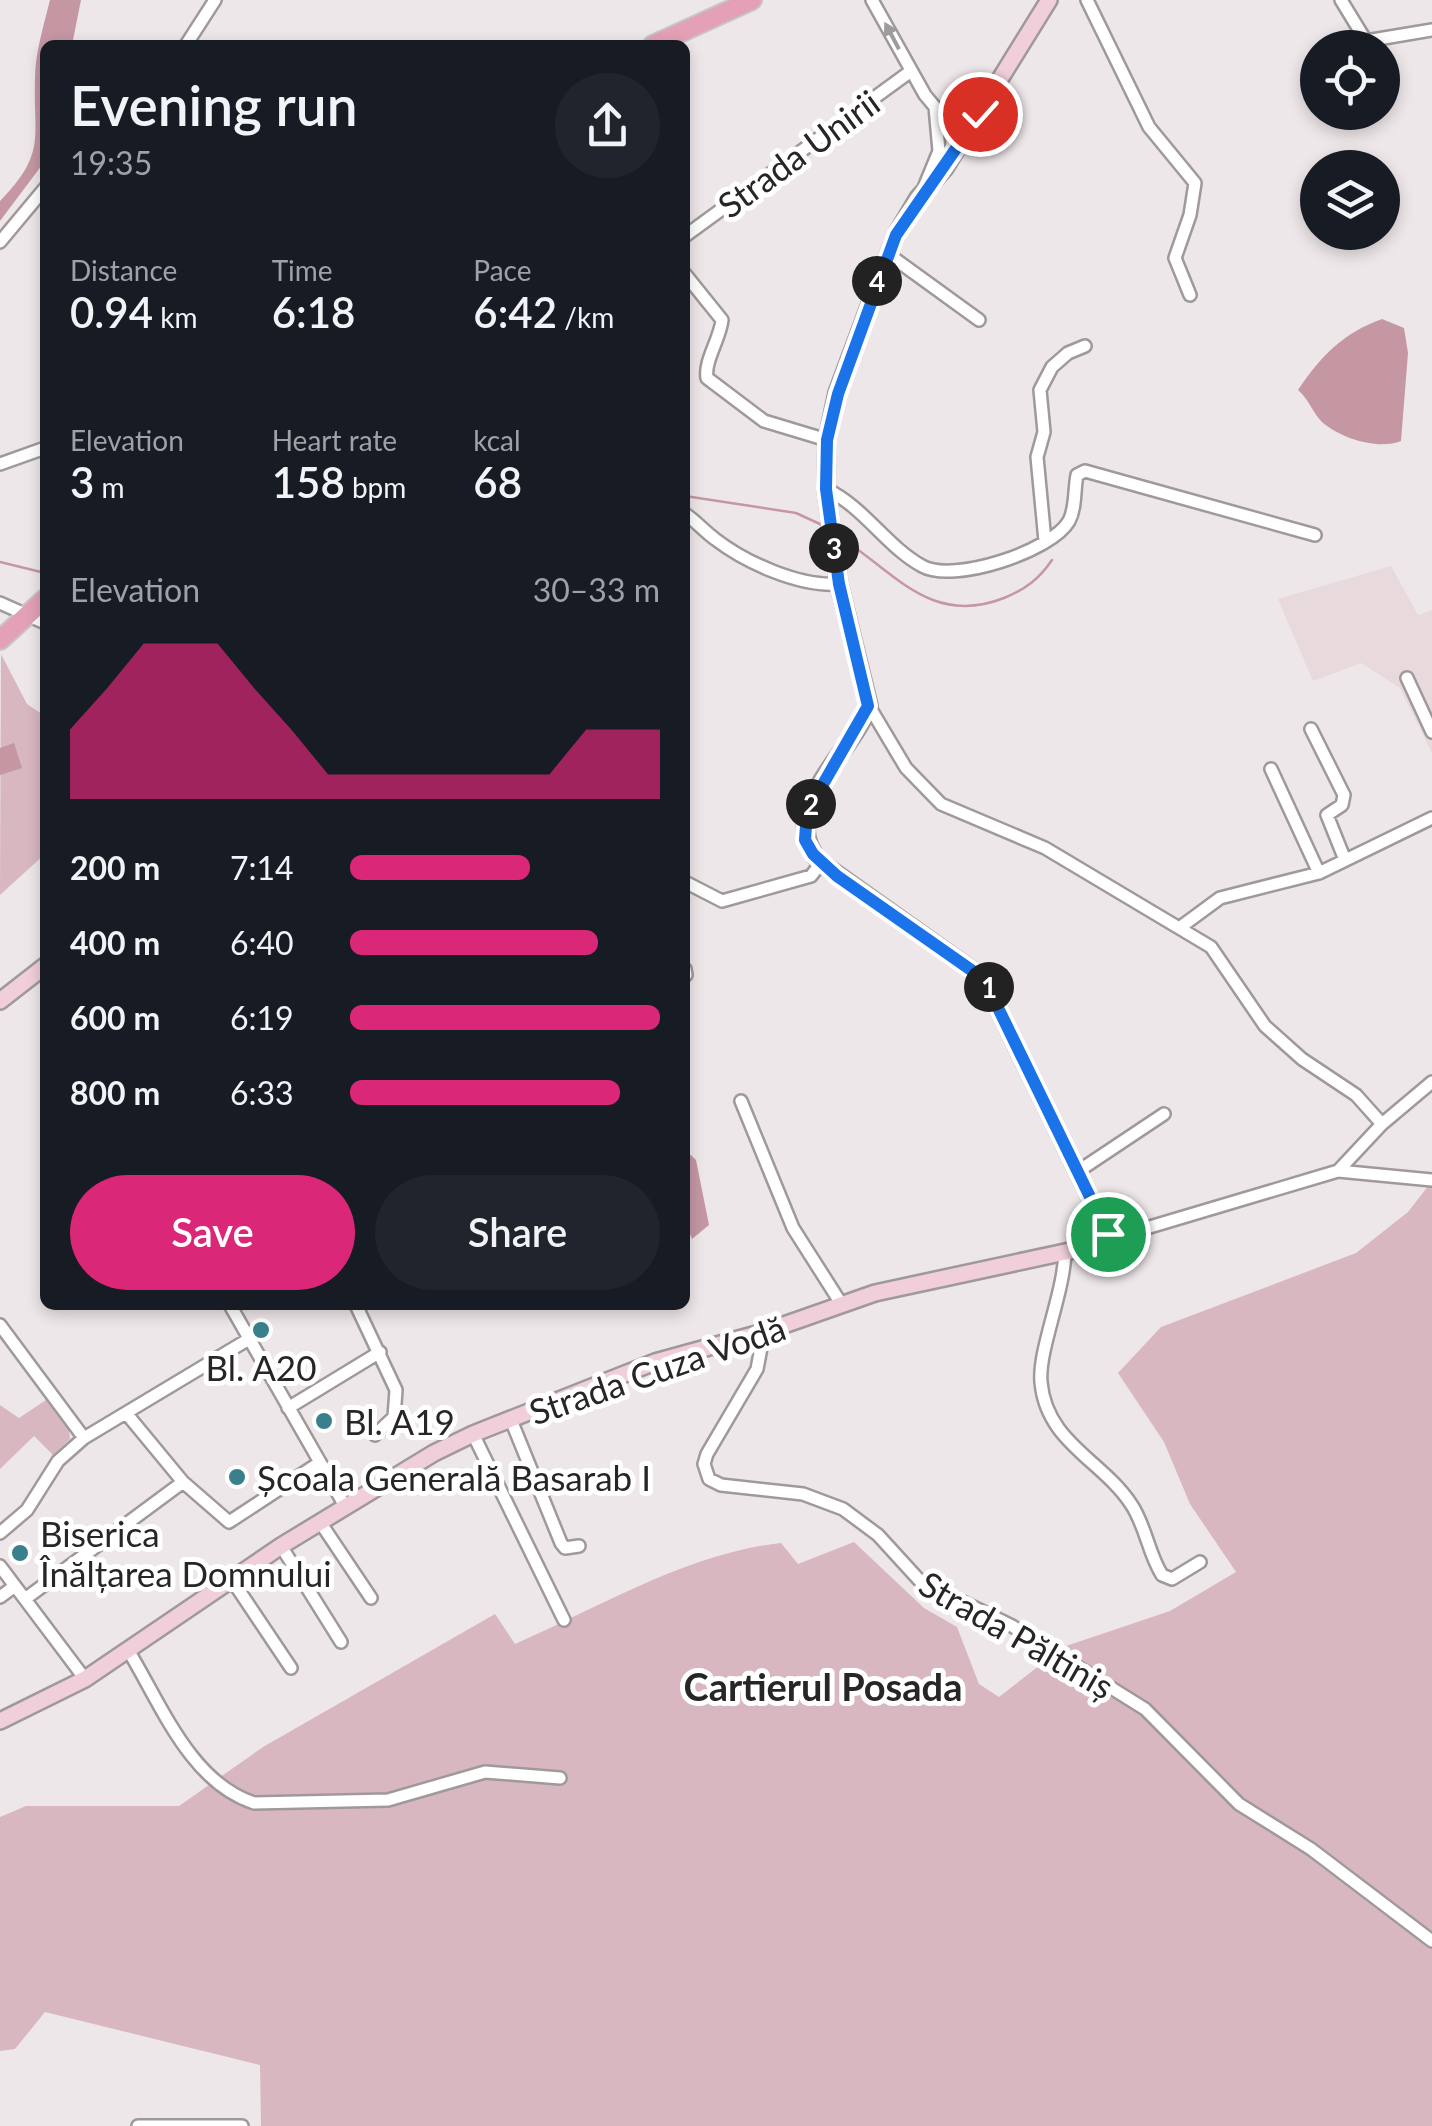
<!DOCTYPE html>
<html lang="en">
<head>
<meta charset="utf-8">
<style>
	body { margin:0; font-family:Lato,sans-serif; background:#20242c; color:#f1f3f6; height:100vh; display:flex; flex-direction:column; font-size:38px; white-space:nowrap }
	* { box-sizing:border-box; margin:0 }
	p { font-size:32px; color:#9ea1a6 }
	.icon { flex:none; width:55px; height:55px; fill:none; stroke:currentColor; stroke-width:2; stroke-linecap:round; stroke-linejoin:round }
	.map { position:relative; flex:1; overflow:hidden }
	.sheet { position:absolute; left:40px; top:40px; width:650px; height:1270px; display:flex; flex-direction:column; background:#171b24; border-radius:15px; box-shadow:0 5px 15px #0003 }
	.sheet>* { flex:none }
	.buttons { position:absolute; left:1300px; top:30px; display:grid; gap:20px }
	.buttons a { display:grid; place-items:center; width:100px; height:100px; border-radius:50%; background:#171b24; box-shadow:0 5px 15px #0003; font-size:50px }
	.pin { position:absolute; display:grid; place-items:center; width:85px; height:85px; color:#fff; margin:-42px; border:5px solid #fff; border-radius:50%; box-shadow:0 2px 10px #0007 }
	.km { position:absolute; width:50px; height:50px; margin:-25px; border-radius:50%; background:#222; color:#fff; font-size:28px; line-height:50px; text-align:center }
	.round { display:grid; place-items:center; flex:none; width:105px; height:105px; border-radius:52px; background:#20242c }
	.head { display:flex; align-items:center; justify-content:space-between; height:170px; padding:0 30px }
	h1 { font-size:55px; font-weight:600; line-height:75px }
	.stats { display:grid; grid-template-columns:repeat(3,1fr); gap:15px; height:170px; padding:10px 30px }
	.stats div { display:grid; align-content:center }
	.stats b { font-size:42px; font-weight:600 }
	.stats small { font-size:28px; font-weight:400 }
	.stats p { font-size:28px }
	.chart { height:280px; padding:20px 30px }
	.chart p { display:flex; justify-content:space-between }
	.chart svg { width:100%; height:180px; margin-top:10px; fill:#db2777; opacity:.7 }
	.primary-button { display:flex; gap:20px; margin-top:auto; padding:20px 30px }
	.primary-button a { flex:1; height:115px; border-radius:60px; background:#db2777; color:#fff; font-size:40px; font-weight:600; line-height:115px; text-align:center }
	.primary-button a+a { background:#20242c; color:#f1f3f6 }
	ul { padding:0 30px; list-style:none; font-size:32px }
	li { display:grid; grid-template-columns:160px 120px 1fr; align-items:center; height:75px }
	li i { height:25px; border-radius:12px; background:#db2777 }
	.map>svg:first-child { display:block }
	.built { fill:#e7d9dc }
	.green { fill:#d9b7c0 }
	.water { fill:#c497a3 }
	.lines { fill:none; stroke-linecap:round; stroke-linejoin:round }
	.stream { stroke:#c497a3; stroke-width:2.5 }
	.street-casing { stroke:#9f999a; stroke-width:16 }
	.secondary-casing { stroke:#9f999a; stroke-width:20 }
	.primary-casing { stroke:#c7c6c6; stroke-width:22 }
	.street { stroke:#fff; stroke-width:11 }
	.secondary { stroke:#f1cfda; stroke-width:15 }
	.primary { stroke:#e3a0b6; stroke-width:18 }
	.oneway { fill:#9e9d9d }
	.route-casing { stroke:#fff; stroke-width:20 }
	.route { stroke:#1a73e8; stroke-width:12 }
	.poi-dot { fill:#3a808c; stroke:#fff; stroke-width:4 }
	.labels { text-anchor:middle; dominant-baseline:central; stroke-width:10; stroke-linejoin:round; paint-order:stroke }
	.street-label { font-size:35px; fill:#272525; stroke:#fff }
	.poi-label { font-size:35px; fill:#272525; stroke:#fff; text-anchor:start }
	.neighbourhood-label { font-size:38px; font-weight:bold; fill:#272525; stroke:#fff }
</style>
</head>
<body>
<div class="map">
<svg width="1432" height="2126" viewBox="0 0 1432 2126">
	<rect width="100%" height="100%" fill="#eee7e9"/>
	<path class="built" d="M1391,566L1418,615L1432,610V753L1400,688L1361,663L1313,681L1278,599Z"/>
	<path class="green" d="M1,654L27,704L45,716V854L0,895Z
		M1432,1181V2126H261L260,2065L45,2012L15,2049L0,2051V1817L26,1806H179L263,1747L495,1614L515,1644C600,1607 688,1553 781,1543L798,1564L854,1542L924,1608L957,1627L979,1684L999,1697L1063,1647L1170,1611L1236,1572L1190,1504L1164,1442L1118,1373L1161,1327L1356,1253L1408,1212Z
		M46,1400L69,1430L70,1439L53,1455L34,1436L0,1469V1405L19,1418Z"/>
	<path class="water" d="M50,0H81L72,45H45V161L0,221V201C47,153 33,138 35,78C35,54 44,24 50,0Z
		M1382,319L1404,328L1408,353L1401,441C1378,450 1343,439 1323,423C1313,414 1309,399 1298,390C1321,356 1343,333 1382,319Z
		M14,743L22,768L0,775V748Z
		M691,1155L696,1160L709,1225L692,1239L685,1222V1157Z"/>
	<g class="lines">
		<path class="stream" d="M685,496L796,513L822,525
			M837,535C894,571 930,627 1004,598C1026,589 1039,579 1052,560
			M0,562L45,573"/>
		<g class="street-casing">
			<path id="street" d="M872,0L925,95L935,107L970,130
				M1087,0L1149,127L1195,183L1190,215L1175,258L1190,295
				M1341,0L1366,41L1432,30
				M186,45L215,0
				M925,185L939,151L935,107
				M685,236L911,71
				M0,242L45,188
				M888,254L979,320
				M685,274L722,320C720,339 704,361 707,378L764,421L827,440
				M0,464L45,448
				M826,489C864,507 886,546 922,566C953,584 1052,551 1069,521C1076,508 1074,490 1077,475L1085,471L1315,535
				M685,514C696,521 704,531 715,539C746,563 800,587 839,584
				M1045,541L1037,457L1044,432L1040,390L1052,367L1068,353L1085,346
				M0,603L45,623
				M1407,678L1432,732
				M869,706L906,768L941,804L1045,848L1211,947L1265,1026L1302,1059L1356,1095L1382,1124
				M1311,729L1344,795L1342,805L1327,815L1345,860
				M1271,769L1319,873
				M685,882L722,901L811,876L821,863
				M1182,926L1220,898L1319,873L1432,818
				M685,969L686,975
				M741,1101L793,1228L842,1305
				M1338,1171L1432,1180
				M1077,1172L1164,1114
				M1106,1240L1338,1171L1382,1124L1432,1082
				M1065,1252C1064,1293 1038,1351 1041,1382C1046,1442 1102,1460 1131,1504C1146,1526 1148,1553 1162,1575L1172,1579L1200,1562
				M230,1305L345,1506
				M356,1305L396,1390L394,1417L375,1435
				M0,1325L84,1438
				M764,1332L757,1369L707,1454L704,1464L709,1479L721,1485L803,1494L843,1509L878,1535L920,1581L1012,1626L1145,1709L1239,1804L1311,1849L1432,1941
				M288,1408L380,1352
				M126,1413L183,1482L229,1522L319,1463
				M511,1420L561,1543L565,1548L579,1546
				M473,1434L564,1620
				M320,1522L371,1598
				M0,1533L27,1510L58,1461L84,1438L249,1339
				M281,1546L341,1642
				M0,1566L85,1679
				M232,1580L291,1668
				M0,1597L15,1586
				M25,1599L183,1482
				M128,1650C161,1704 190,1782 254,1803L388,1800L485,1772L560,1778
				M138,2126H242"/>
		</g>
		<g class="secondary-casing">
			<path id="secondary" d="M1049,0L945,168L918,198L896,235L837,393L827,440L826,489L839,584L869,706C851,754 773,813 821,863L984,979L1103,1224
				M0,1001L45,966
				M1075,1248L1092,1223L1103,1224L1108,1235L1098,1246L1089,1244L1084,1235
				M0,1721L85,1679L281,1546L434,1453L473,1434L655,1362L764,1332L875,1293L1093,1246"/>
		</g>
		<g class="primary-casing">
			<path id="primary" d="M653,45L752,0
				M0,640L45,599"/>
		</g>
		<use href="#street" class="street"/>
		<use href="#secondary" class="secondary"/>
		<use href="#primary" class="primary"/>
	</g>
	<defs><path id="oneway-solid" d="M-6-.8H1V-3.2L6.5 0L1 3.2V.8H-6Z" transform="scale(2.5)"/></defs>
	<use class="oneway" href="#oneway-solid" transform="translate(892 36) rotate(-118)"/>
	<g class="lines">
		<g class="route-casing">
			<path id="route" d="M980,114L896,235L838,394L827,440L826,489L839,584L868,706L807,812L805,840L813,854L837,876L984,979L1108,1234"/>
		</g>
		<use href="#route" class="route"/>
	</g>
	<g class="poi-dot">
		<circle cx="261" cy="1330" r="10"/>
		<circle cx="324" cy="1421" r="10"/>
		<circle cx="237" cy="1477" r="10"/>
		<circle cx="20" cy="1553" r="10"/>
	</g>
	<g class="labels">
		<g class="street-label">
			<text transform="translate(798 153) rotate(-36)">Strada Unirii</text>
			<text transform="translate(657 1369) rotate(-19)">Strada Cuza Vodă</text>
			<text transform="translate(1017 1634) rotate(30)">Strada Păltiniș</text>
		</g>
		<g class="poi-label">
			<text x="261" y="1367" text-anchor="middle">Bl. A20</text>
			<text x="344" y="1421">Bl. A19</text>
			<text x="257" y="1477">Școala Generală Basarab I</text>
			<text x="40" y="1533">Biserica<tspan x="40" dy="40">Înălțarea Domnului</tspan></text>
		</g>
		<g class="neighbourhood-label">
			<text x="823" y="1686">Cartierul Posada</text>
		</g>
	</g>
</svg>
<div class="buttons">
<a><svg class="icon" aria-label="locate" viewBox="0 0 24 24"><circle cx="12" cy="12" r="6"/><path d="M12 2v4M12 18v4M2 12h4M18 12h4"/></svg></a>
<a><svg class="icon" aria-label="layers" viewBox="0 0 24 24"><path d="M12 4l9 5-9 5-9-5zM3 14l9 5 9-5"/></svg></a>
</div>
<div class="pin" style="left:1108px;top:1234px;background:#1e9e55"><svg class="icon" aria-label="arrive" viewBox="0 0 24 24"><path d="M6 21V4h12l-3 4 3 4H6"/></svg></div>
<div class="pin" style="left:980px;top:114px;background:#d93025"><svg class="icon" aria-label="check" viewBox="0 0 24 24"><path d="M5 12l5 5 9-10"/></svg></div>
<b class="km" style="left:989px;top:987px">1</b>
<b class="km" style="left:811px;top:804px">2</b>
<b class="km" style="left:834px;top:548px">3</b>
<b class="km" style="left:877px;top:281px">4</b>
<section class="sheet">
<div class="head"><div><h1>Evening run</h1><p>19:35</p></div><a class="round"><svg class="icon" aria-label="share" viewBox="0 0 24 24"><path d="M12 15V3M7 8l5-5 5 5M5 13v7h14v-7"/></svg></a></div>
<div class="stats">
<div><p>Distance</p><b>0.94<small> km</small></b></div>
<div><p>Time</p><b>6:18</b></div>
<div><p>Pace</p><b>6:42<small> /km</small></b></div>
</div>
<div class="stats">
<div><p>Elevation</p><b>3<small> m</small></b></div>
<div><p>Heart rate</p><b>158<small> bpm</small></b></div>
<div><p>kcal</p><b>68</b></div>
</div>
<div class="chart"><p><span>Elevation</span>30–33 m</p>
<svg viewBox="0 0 160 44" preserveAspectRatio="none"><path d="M0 44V27L10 17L20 6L30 6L40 6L50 17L60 27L70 38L80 38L90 38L100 38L110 38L120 38L130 38L140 27L150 27L160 27V44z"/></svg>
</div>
<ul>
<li><b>200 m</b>7:14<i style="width:58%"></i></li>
<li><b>400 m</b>6:40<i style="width:80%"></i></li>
<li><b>600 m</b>6:19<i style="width:100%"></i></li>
<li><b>800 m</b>6:33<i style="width:87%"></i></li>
</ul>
<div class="primary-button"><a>Save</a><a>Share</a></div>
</section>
</div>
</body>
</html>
